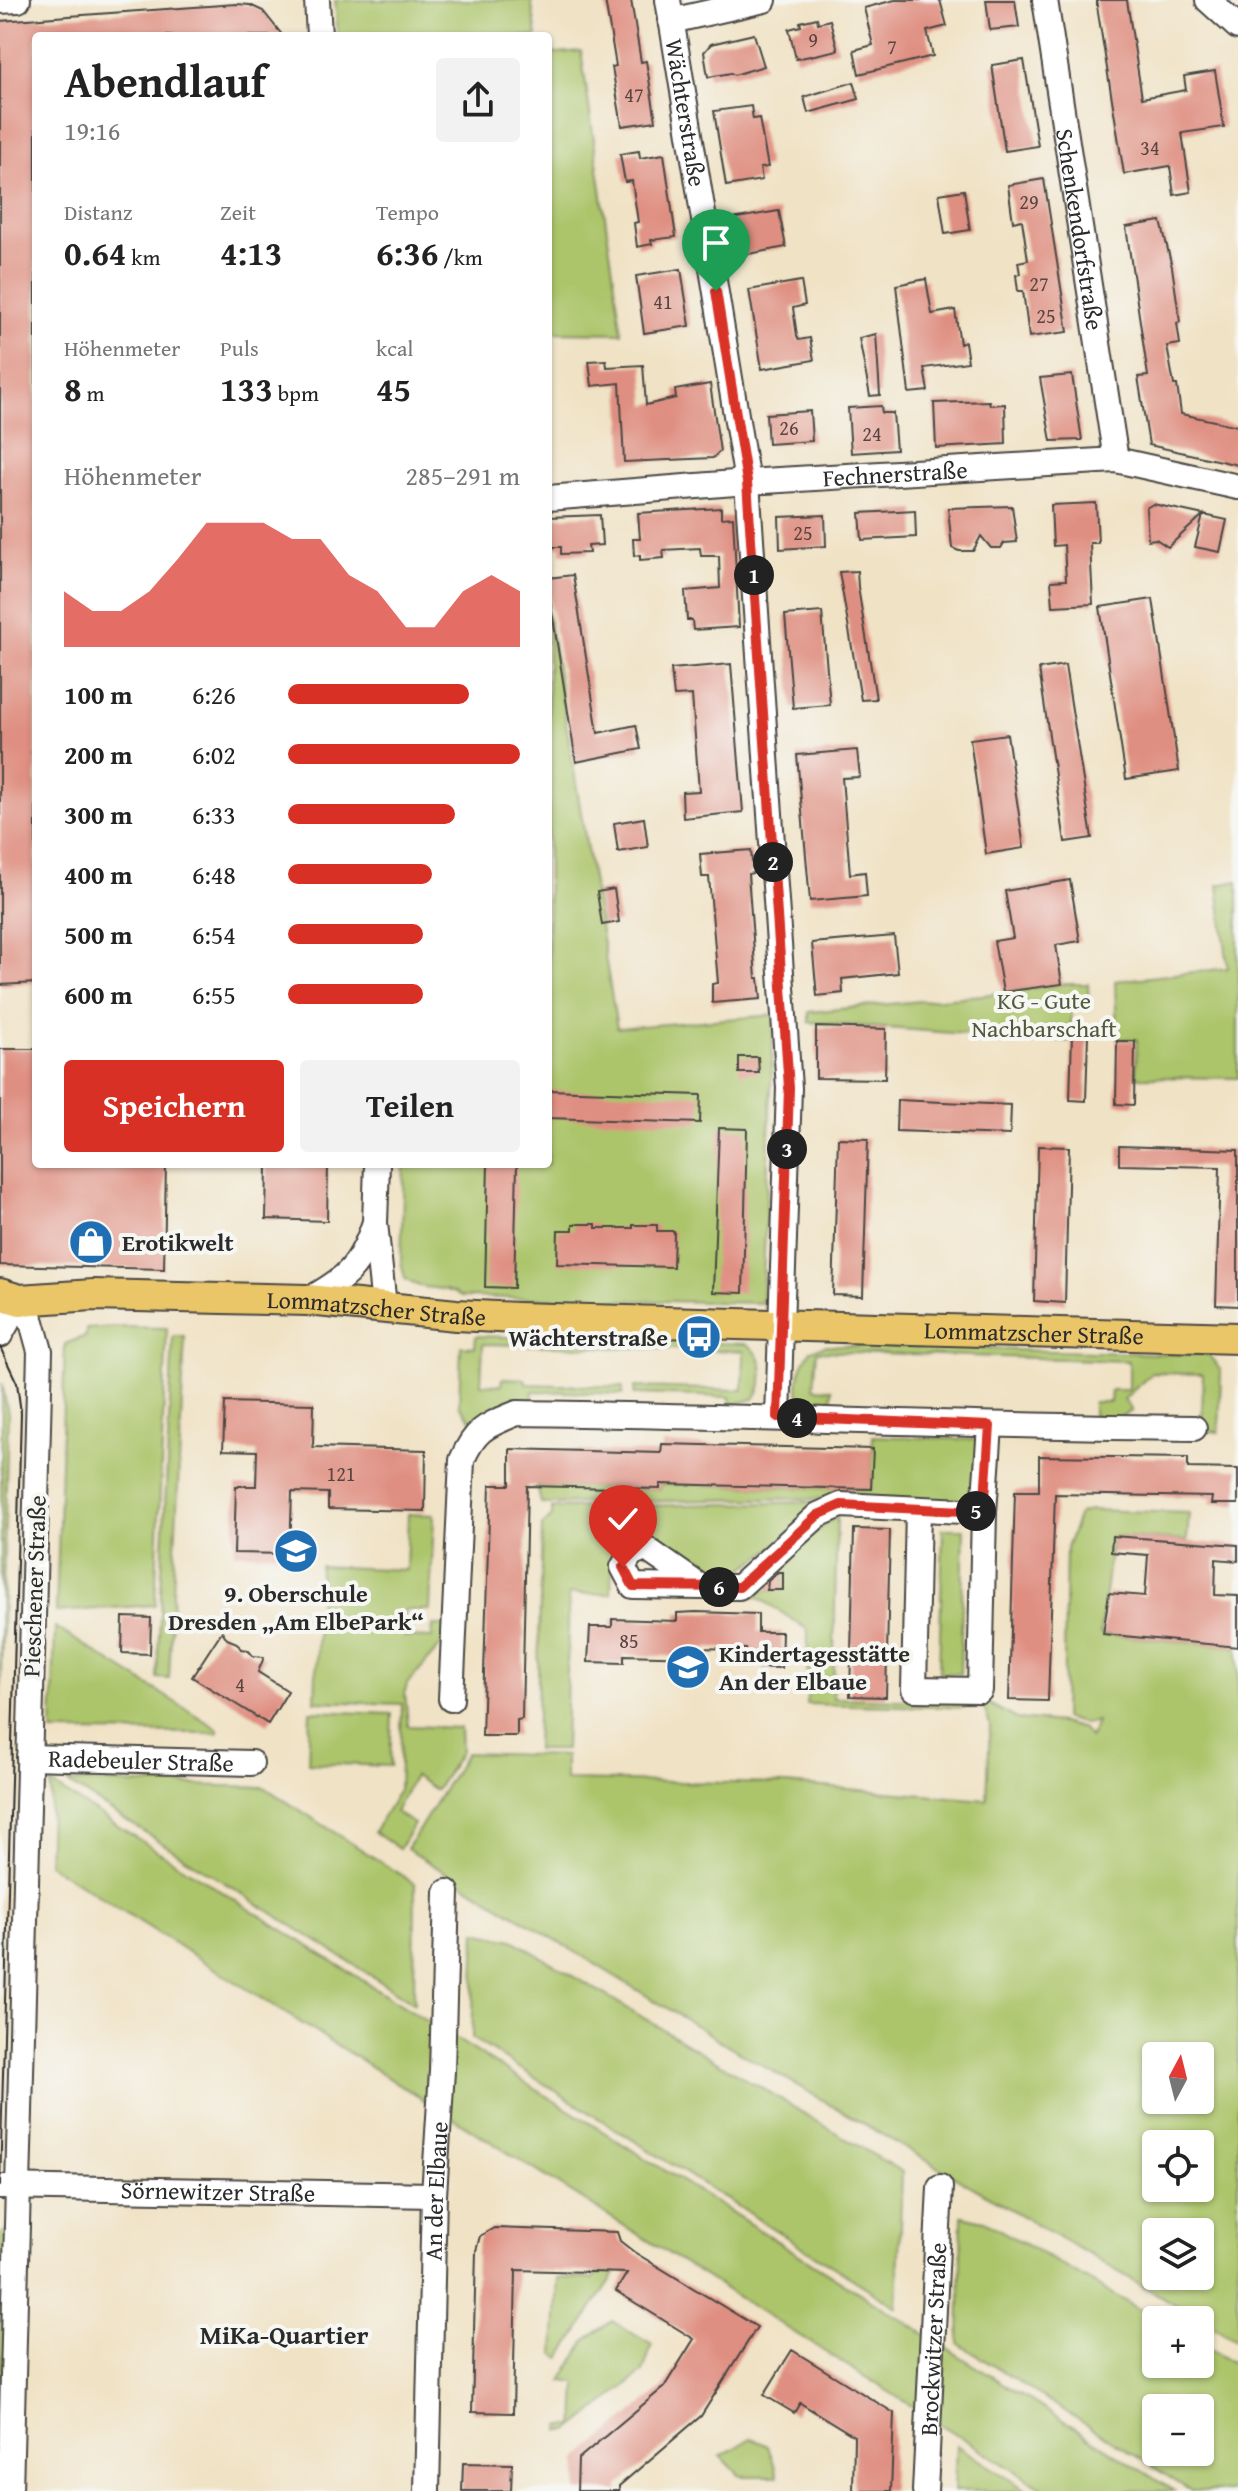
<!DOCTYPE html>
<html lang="de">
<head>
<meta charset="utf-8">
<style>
	body { margin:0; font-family:"Gentium Book Plus",serif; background:#f2f2f2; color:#222; height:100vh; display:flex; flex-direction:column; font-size:30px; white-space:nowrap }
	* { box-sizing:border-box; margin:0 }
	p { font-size:26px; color:#767676 }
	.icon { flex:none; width:44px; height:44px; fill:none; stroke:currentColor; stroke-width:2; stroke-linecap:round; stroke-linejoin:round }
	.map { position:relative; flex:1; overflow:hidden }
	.drawer { position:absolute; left:32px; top:32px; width:520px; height:1136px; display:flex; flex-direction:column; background:#fff; border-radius:8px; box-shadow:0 2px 6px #0004 }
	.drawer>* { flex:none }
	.needle { width:52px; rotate:7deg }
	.tools { position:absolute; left:1142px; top:2042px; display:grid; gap:16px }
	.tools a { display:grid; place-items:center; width:72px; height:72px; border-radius:8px; background:#fff; box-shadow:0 2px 6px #0004; font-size:40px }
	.pin { position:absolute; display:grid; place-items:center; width:68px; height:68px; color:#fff; margin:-82px -34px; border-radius:50% 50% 50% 0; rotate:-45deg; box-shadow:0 0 8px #0007 }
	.pin .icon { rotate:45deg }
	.km { position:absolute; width:40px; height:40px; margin:-20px; border-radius:50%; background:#222; color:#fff; font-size:22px; line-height:40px; text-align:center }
	.round { display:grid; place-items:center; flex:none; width:84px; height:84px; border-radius:8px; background:#f2f2f2 }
	.headline { display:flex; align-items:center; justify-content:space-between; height:136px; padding:0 32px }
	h1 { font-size:44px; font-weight:600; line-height:60px }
	.figures { display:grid; grid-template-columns:repeat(3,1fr); gap:12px; height:136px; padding:8px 32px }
	.figures div { display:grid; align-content:center }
	.figures b { font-size:34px; font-weight:600 }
	.figures small { font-size:22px; font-weight:400 }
	.figures p { font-size:22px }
	.chart { height:224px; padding:16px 32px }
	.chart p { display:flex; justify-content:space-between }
	.chart svg { width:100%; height:144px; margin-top:8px; fill:#d93025; opacity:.7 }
	.primary-button { display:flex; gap:16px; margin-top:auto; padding:16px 32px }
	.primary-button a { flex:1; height:92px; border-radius:8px; background:#d93025; color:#fff; font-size:32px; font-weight:600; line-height:92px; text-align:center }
	.primary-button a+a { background:#f2f2f2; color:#222 }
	ul { padding:0 32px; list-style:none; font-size:26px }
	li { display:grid; grid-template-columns:128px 96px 1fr; align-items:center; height:60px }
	li i { height:20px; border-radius:10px; background:#d93025 }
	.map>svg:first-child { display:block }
	.green { fill:#acc56a; stroke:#6c784a; stroke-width:2; fill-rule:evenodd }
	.building { fill:#df8f81 }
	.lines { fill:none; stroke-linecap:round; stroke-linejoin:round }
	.minor-casing { stroke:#494642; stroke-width:28 }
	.major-casing { stroke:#494642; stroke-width:34 }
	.minor { stroke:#fff; stroke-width:24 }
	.major { stroke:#ebc669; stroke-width:30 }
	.tram { stroke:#2b2b2b; stroke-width:2 }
	.route-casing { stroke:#fff; stroke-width:16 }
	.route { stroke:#d93025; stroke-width:10 }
	.labels { text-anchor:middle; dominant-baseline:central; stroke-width:8; stroke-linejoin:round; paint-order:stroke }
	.number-label { font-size:20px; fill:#584440 }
	.street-label { font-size:24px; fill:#2b2b2b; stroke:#f6f6f2 }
	.park-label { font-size:24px; fill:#52593e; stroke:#f6f6f2 }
	.poi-label { font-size:24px; font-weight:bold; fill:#2b2b2b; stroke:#f6f6f2; text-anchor:start }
	.neighbourhood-label { font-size:26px; font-weight:bold; fill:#2b2b2b; stroke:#f6f6f2 }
</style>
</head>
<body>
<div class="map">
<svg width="1238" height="2491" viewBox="0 0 1238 2491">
	<rect width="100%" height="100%" fill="#f6f6f2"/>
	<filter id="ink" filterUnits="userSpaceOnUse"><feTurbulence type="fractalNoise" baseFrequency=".0125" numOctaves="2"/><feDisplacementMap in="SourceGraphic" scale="16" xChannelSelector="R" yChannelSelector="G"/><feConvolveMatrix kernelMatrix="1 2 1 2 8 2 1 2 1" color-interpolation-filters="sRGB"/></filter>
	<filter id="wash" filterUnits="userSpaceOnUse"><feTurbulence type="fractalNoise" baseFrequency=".006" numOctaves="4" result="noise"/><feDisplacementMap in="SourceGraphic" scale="32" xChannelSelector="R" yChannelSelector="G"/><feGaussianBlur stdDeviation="1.8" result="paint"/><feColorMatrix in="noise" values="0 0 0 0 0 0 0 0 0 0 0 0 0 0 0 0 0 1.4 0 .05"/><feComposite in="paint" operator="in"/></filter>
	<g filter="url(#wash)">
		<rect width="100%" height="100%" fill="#f0e2c5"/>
		<path class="green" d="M335,0H531L537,36H338Z
			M581,51L622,333L548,332V54Z
			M548,615L617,1028L774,1015L762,1303L461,1297C441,1283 424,1293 405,1279L401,1261L404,1164H548Z
			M1238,881V1078L1136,1077L1137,1039H1117L1115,981L1228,968L1218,885Z
			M1062,984H1088L1089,1010L1072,1007L1070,1042L809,1022V1012L1002,993Z
			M113,1327L167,1328L155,1605L56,1612L65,1344L86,1336V1329Z
			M173,1336H185L169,1679L157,1678Z
			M476,1336L747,1344C766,1357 767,1380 754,1399L731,1405L730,1397L634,1394L635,1387L743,1390L744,1351L483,1344L481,1384L502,1385L503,1378L525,1379L526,1384L623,1387V1394L533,1391L532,1404L476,1426L459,1405L461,1346L475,1347Z
			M826,1345L1209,1355L1221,1371L1219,1432L1202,1431L1203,1374L1152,1373L1124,1399L1132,1411L1116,1419L1093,1416V1402H1110L1111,1390H1129V1361L817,1351L814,1388L832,1389L831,1406L810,1404L799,1396C796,1377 801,1365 811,1350Z
			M2,1383L8,1414L0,1704Z
			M873,1436L979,1440L978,1498L969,1505C829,1493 688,1501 548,1504L541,1503L537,1486L660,1489V1484L871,1489Z
			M816,1502L835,1503L732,1577H695L639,1537L613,1547L611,1594H569L565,1750H536L542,1526L552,1516V1508Z
			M1090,1510L1189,1513L1187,1541L1112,1536L1100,1634L1238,1647V2341L724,2043L407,1849L466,1753L565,1756V1780L785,1784L987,1800L990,1725L984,1708L807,1704L808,1630L758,1597H754V1593L783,1589V1573L768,1572L770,1566L837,1516L833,1698L987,1703L1017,1719L1061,1723L1083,1729L1090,1738L1097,1721L1084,1724L1063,1718L1066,1548L1079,1514ZM1156,2056H1200V2100H1156ZM1156,2144H1200V2188H1156ZM1156,2232H1200V2276H1156Z
			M408,1514L434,1515L430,1610H405L404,1637L432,1638L433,1626H445V1641L407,1684L405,1692L408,1726L460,1728L461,1751L436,1790L414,1776L395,1812L414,1824L399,1849L374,1832L399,1790L402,1704L315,1701L320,1566L406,1570Z
			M943,1529H964L960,1674L939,1673Z
			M55,1627L218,1729V1733L52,1732Z
			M310,1711L392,1714L390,1766L308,1763Z
			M66,1782L264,1787L415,1884L414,2003Z
			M51,1784L1174,2491H1047L48,1864Z
			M476,1932L513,1940L902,2172L897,2307L472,2038Z
			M962,2216L984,2221L1158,2320H1156V2364H1200V2344L1238,2366V2491H1191L959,2344ZM1156,2408H1200V2452H1156Z
			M4,2232H11L0,2491V2234Z
			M605,2265L616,2272L561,2358L554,2354L558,2278L593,2279Z
			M612,2321L652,2345L643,2372L570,2431H560V2426H575L577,2383L562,2381L586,2340Z
			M751,2438L768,2446L778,2476H740L721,2456Z
			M956,2445L1028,2491H954Z"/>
		<g id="blocks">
			<path class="building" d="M605,0H631L641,62L646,61L656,121L622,126L612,67L616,66Z
				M895,0H940L947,26L927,31L933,56L859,74L854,50L873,45L864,8Z
				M986,0H1015L1019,27L990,30Z
				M1096,0H1127L1142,98L1186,90L1184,76L1215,71L1224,127L1182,133L1191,192L1174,195L1170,166L1124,174Z
				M236,4L250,5L263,11L283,36H36V983L0,985V21Z
				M817,18L818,23L830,20L838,50L796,59L789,29L801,26L800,22Z
				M754,34L764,66L734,75L731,73L708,77L704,52L711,44Z
				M1024,60L1038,146L1005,151L992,65Z
				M854,82L859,99L808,113L804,97Z
				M751,106L753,119L759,118L768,167L760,168L762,180L726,186L714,111Z
				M639,151L640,158L664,154L676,237L651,240L652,244L637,247L634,223L638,222L632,181L625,182L620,154Z
				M1044,179L1068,332L1029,337L1023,291H1018L1016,275L1020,274L1018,262L1028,260L1022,220L1013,222L1008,185Z
				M964,190L970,230L945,234L939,194Z
				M779,211L786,247L738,256L731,219Z
				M1161,221L1172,267L1180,322L1177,323L1180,344L1167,346L1174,385H1177L1181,414L1238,426V465L1149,445L1138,377L1148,376L1126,227Z
				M681,269L690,326L644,333L636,276Z
				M926,279L932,314L955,310L960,344L965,342L968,362L924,368L928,391L909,393L896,285Z
				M801,281L805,305L793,308L797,336L799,340L810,338L814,360L762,369L749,290Z
				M876,334L880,395L870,396L859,338Z
				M606,360L607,367L643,365L646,405L676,398L675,390L710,384L720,451L713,458L624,462L620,383L592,386L589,361Z
				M1072,375L1082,440L1051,441L1040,378Z
				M989,401L990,405L1005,404L1006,444L936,448L934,403Z
				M881,406L882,413H893L896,450L851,453L848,408Z
				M810,411L812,441L768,444L766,414Z
				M1096,503L1098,543H1090L1093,604L1053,606L1051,581L1066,580L1064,545L1053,546L1051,505Z
				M1153,504L1227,520L1220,552L1195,547L1203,515L1168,547L1156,539L1148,540L1146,508Z
				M1012,506L1017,542L1004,543L1001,548H991L981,536L973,551H959L952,548L948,508Z
				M721,508V518L733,517L739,627L693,630L692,620H687L685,591L720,588L719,556H701L700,548L663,550L664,558L640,560V555L634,556L633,539H640L638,513Z
				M915,510L916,537L862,540L860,513Z
				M600,515L602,545L588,546L589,553L561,554V547H549L548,517Z
				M825,515L826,546L780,549L779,517Z
				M857,571L858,587L876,699L861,700L839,572Z
				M573,575L598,733L636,725L641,749L576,762L548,587V578Z
				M1153,599L1179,771L1126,779L1100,607Z
				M822,612L830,705L793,708L785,615Z
				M731,664L743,812L683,818L682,792L699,791L692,695L674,696L671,669Z
				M1065,665L1092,838L1065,842L1039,669Z
				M1007,734L1024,848L986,854L970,739Z
				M857,750L860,777L842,778L850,874L865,872L867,896L810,901L797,755Z
				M644,818L648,847L618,852L614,823Z
				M751,850L753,873L748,874L756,978H759L761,999L712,1003V984L718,983L709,877H702L700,854Z
				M1070,880L1080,941L1056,945L1062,984L1003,992L994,941L1013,938L1005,891Z
				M614,889L619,922L602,925L597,892Z
				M894,936L898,973L842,979L843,993L817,996L812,943Z
				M816,1027L886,1029L885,1079L816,1078Z
				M1072,1034L1088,1035L1086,1101L1070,1100Z
				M1117,1041H1135L1134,1105L1116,1104Z
				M0,1049H36V1164H166L164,1269L0,1265Z
				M739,1057H758L759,1073H739Z
				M548,1090L701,1095L700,1123L548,1118Z
				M897,1100L1011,1105L1010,1135L896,1131Z
				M719,1128L747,1129L743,1293L713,1292Z
				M838,1138L868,1139L863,1296L833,1295Z
				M1038,1146L1069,1147L1065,1303L1034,1301Z
				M1119,1146L1238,1150V1306L1216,1305L1220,1167L1119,1165Z
				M267,1164H328L327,1221L266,1219Z
				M488,1164H517L514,1288L485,1287Z
				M573,1224H596V1228H633V1225H657V1231H674L673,1267L557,1264L558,1230H573Z
				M225,1402L314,1404L313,1447L426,1450L425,1511L328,1509V1493L292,1492L290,1554L234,1553L236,1486H256L257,1451L223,1450Z
				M662,1444L873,1449L871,1489L660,1484V1489L527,1486L522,1719L517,1720V1736H482L490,1485H510V1449L661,1453Z
				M1039,1456L1188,1458V1468L1238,1469V1504H1211L1212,1497L1055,1494L1048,1701L1009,1700L1015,1491H1039Z
				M854,1529L890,1530L886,1697L850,1696Z
				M1112,1536L1238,1545V1561L1216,1559L1215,1595L1238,1596V1647L1103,1634L1109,1593L1145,1596L1148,1555L1111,1552Z
				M778,1572H783V1590H767L768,1581Z
				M696,1612L758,1614V1632H782L781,1668L746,1667V1649L695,1648L694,1657L624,1655V1663L588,1662L590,1627H612V1619L677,1621V1613Z
				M123,1617L151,1618L150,1654L122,1653Z
				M222,1631L227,1639L237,1643L241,1649L248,1650L253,1656L264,1657L258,1672L288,1691L268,1724L192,1677Z
				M494,2228L617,2232L620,2241L634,2252L757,2327L701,2416L619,2486V2491H577L578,2459L664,2387L694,2339L616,2291L627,2273L516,2270L513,2413L472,2412L476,2251L480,2236Z
				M792,2350L894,2413L891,2491H853L854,2436L800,2403L794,2413L764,2395Z
				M463,2463L512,2464L511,2491H462Z"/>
		</g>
	</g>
	<g filter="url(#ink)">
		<use href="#blocks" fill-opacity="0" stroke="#494642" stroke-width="2"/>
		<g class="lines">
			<g class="minor-casing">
				<g id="minor">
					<path d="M317,0L319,36"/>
					<path id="s1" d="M668,0L747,482L789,1088L778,1417"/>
					<path id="s2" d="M1045,0L1116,460"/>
					<path d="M1208,0L1238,27"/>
					<path d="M0,1L18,0"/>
					<path d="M671,21L764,0"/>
					<path id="s3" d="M548,498L747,482L1116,460L1238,487"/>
					<path d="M377,1164L375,1223L384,1306"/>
					<path d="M308,1300C346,1279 360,1267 374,1225"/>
					<path d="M0,1335L20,1300L32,1322L40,1351L10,2491"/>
					<path d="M918,1509L914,1689L980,1690L984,1512"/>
					<path d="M701,1587L633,1586L623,1567L631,1554L645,1548L701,1587H739L818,1515L841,1505L984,1512L990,1426"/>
					<path d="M451,1699L462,1460C476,1428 486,1426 517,1413C743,1416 968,1426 1194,1428"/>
					<path id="s4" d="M29,1757L251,1763"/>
					<path id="s5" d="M0,2187L434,2195"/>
					<path id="s6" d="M427,2491L434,2195L442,2071L447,1892"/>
					<path id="s7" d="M925,2491L940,2187"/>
				</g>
			</g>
			<g class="major-casing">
				<g id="major">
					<path id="s8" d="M0,1294L20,1300L93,1295L308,1300L456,1315L517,1318L1238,1338"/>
				</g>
			</g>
			<use href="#minor" class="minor"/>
			<use href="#major" class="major"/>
			<path class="tram" d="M0,1347L17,1383L21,1413L0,2185"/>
		</g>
	</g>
	<g class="lines" filter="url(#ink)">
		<g class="route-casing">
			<path id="route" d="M623,1567L633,1586L739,1587L818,1515L841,1505L984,1512L990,1426L778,1417L789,1088L747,482L716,291"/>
		</g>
		<use href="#route" class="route"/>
	</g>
	<defs>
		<g id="shop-disc" transform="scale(2.3)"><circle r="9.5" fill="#1f6fb2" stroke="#f6f6f2"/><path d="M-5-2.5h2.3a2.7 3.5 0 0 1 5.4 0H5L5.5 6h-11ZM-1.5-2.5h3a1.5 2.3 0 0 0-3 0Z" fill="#fff"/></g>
		<g id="bus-disc" transform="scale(2.3)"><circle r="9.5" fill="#1f6fb2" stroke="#f6f6f2"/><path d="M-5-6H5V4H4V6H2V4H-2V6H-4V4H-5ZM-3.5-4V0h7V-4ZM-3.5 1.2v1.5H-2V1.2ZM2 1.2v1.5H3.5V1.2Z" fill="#fff"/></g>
		<g id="school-disc" transform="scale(2.3)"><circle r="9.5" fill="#1f6fb2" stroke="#f6f6f2"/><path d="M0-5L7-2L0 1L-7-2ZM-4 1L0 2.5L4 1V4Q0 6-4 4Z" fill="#fff"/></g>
	</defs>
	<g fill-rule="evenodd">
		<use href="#shop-disc" x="91" y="1242"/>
		<use href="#bus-disc" x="699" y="1337"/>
		<use href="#school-disc" x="296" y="1551"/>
		<use href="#school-disc" x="688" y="1667"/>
	</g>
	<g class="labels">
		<g class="number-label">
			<text x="813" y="39">9</text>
			<text x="892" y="46">7</text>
			<text x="634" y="94">47</text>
			<text x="1150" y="147">34</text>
			<text x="1029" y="201">29</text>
			<text x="1039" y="283">27</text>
			<text x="663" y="301">41</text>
			<text x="1046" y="315">25</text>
			<text x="789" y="427">26</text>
			<text x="872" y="433">24</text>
			<text x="803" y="532">25</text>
			<text x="341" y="1473">121</text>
			<text x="629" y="1640">85</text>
			<text x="240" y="1684">4</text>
		</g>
		<g class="street-label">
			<text stroke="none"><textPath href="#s1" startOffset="114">Wächterstraße</textPath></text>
			<text stroke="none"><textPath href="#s2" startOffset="232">Schenkendorfstraße</textPath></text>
			<text stroke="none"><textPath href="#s3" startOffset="348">Fechnerstraße</textPath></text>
			<text stroke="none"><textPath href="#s8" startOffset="378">Lommatzscher Straße</textPath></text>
			<text stroke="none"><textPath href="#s8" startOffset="1036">Lommatzscher Straße</textPath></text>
			<text transform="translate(34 1586) rotate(-88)">Pieschener Straße</text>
			<text stroke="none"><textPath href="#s4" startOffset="112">Radebeuler Straße</textPath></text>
			<text stroke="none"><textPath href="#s5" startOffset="218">Sörnewitzer Straße</textPath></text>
			<text stroke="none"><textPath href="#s6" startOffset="300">An der Elbaue</textPath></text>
			<text stroke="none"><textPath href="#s7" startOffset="152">Brockwitzer Straße</textPath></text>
		</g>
		<g class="park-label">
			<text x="1044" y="1000">KG - Gute<tspan x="1044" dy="28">Nachbarschaft</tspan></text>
		</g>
		<g class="poi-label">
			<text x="122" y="1242">Erotikwelt</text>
			<text x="668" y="1337" text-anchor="end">Wächterstraße</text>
			<text x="296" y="1593" text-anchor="middle">9. Oberschule<tspan x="296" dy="28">Dresden „Am ElbePark“</tspan></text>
			<text x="719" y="1653">Kindertagesstätte<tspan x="719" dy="28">An der Elbaue</tspan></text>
		</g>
		<g class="neighbourhood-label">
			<text x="284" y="2334">MiKa-Quartier</text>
		</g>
	</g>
</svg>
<div class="tools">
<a><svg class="needle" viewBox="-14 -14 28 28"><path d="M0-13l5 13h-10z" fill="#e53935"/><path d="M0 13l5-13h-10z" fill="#767676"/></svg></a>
<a><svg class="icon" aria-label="locate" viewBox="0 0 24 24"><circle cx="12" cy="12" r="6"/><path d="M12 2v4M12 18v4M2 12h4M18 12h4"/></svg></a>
<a><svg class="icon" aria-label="layers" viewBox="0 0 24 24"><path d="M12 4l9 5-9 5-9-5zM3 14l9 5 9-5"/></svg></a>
<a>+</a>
<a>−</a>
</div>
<div class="pin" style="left:716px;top:291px;background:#1e9e55"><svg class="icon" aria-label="arrive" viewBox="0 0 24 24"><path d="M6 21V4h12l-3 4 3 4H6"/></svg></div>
<div class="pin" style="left:623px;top:1567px;background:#d93025"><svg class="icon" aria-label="check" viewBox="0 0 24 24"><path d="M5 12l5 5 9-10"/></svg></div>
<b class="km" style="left:754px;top:575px">1</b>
<b class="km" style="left:773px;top:862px">2</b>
<b class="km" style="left:787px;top:1149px">3</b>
<b class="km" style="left:797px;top:1418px">4</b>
<b class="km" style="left:976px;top:1511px">5</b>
<b class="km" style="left:719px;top:1587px">6</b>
<section class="drawer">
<div class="headline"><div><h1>Abendlauf</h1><p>19:16</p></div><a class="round"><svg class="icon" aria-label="share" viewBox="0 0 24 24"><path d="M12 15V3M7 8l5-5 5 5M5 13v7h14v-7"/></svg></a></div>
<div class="figures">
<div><p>Distanz</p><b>0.64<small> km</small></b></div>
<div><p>Zeit</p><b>4:13</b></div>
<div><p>Tempo</p><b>6:36<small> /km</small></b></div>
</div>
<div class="figures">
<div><p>Höhenmeter</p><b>8<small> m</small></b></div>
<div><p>Puls</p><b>133<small> bpm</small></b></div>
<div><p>kcal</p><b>45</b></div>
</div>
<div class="chart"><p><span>Höhenmeter</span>285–291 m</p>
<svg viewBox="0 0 160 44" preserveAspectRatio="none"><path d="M0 44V27L10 33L20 33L30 27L40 17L50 6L60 6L70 6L80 11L90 11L100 22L110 27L120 38L130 38L140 27L150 22L160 27V44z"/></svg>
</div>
<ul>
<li><b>100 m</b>6:26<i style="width:78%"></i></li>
<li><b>200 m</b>6:02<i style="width:100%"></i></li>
<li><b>300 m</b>6:33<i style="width:72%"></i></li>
<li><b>400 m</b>6:48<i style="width:62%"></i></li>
<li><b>500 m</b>6:54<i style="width:58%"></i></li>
<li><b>600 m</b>6:55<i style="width:58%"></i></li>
</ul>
<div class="primary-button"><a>Speichern</a><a>Teilen</a></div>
</section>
</div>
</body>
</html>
